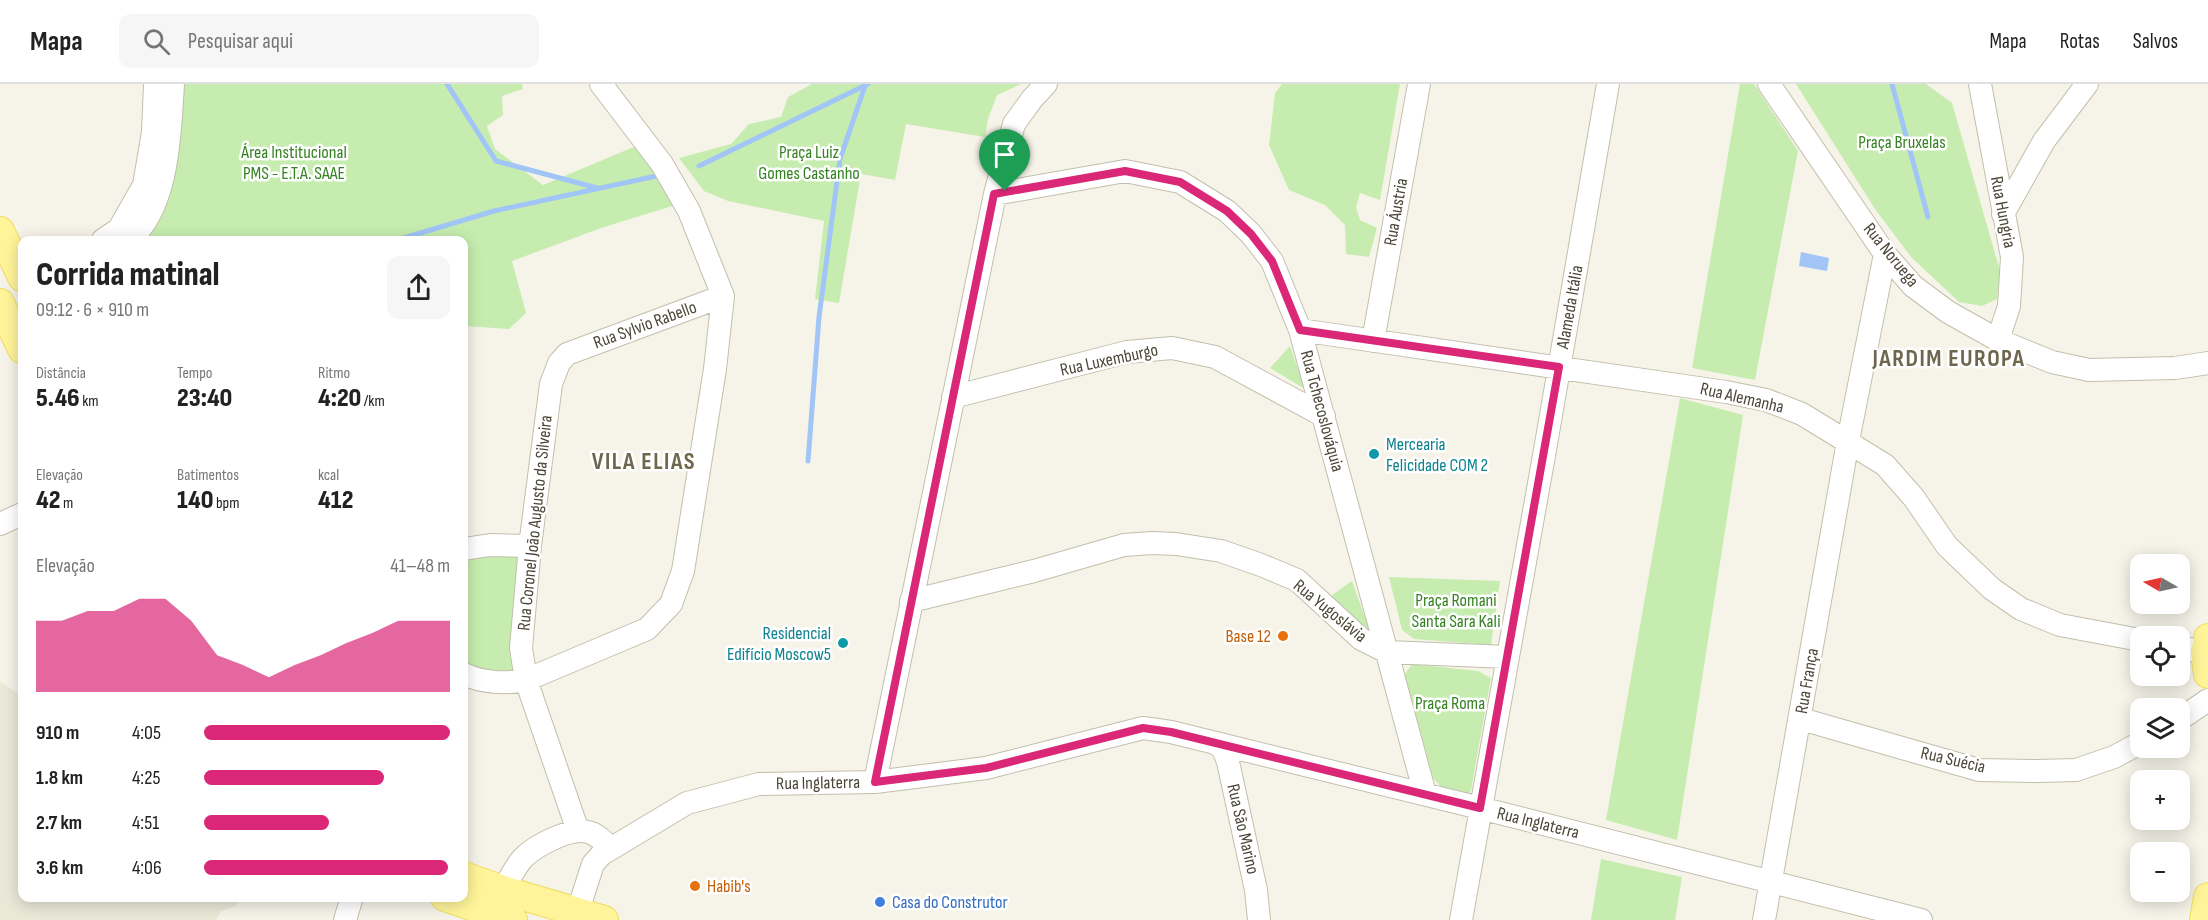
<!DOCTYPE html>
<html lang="pt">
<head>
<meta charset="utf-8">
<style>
	body { margin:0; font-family:"Sofia Sans Condensed",sans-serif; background:#f6f6f6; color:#222; height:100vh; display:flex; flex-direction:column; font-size:22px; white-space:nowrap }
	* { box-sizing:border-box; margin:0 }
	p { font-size:20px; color:#767676 }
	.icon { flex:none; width:33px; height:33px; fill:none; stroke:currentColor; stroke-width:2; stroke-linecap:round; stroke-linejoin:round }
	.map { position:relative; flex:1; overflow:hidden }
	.sheet { position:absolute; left:18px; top:152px; width:450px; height:666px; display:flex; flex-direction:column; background:#fff; border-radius:12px; box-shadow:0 3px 15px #0003 }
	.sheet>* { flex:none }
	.needle { width:39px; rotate:279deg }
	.controls { position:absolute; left:2130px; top:470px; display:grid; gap:12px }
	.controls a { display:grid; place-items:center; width:60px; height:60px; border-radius:12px; background:#fff; box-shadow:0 3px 15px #0003; font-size:30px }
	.pin { position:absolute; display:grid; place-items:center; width:51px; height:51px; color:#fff; margin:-62px -26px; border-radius:50% 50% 50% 0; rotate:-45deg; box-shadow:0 0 6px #0007 }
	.pin .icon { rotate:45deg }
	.round { display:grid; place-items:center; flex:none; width:63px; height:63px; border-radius:12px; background:#f6f6f6 }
	.overview { display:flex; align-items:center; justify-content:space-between; height:102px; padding:0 18px }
	h1 { font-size:33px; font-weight:800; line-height:45px }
	.metrics { display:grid; grid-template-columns:repeat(3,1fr); gap:9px; height:102px; padding:6px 18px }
	.metrics div { display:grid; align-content:center }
	.metrics b { font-size:26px; font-weight:800 }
	.metrics small { font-size:16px; font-weight:400 }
	.metrics p { font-size:16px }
	.chart { height:168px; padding:12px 18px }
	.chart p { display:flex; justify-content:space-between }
	.chart svg { width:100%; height:108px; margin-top:6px; fill:#db2777; opacity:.7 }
	ul { padding:0 18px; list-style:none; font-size:20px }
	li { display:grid; grid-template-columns:96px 72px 1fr; align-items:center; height:45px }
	li i { height:15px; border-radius:8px; background:#db2777 }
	header { display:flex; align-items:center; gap:36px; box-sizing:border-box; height:84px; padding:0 30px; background:#fff; border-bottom:2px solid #e0e0e0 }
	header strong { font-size:28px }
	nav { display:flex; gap:33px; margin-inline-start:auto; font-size:21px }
	.search { width:420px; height:54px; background:#f6f6f6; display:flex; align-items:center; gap:15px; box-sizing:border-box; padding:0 21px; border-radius:12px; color:#767676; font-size:22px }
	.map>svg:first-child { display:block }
	.residential { fill:#eae8d7 }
	.green { fill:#c6edaf }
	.water { fill:#a1c5f7 }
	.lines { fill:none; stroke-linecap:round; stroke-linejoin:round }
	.stream { stroke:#a1c5f7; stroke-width:5 }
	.minor-casing { stroke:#c2bfab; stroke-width:24 }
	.major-casing { stroke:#efdd5f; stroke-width:30 }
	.minor { stroke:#fff; stroke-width:22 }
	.major { stroke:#fff499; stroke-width:28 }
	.route-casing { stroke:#fff; stroke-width:12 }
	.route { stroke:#db2777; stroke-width:8 }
	.culture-dot { fill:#0f9aa8; stroke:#fff; stroke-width:2 }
	.food-dot { fill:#e8710a; stroke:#fff; stroke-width:2 }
	.shop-dot { fill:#3f7fe0; stroke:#fff; stroke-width:2 }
	.labels { text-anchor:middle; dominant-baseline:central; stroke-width:5; stroke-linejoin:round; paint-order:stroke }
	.park-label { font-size:18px; fill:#368323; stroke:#fff }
	.street-label { font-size:18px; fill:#4b4637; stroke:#fff }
	.culture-label { font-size:18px; fill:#0d838f; stroke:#fff; text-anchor:start }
	.food-label { font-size:18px; fill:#c56008; stroke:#fff; text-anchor:end }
	.shop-label { font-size:18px; fill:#366cbe; stroke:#fff; text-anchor:start }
	.district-label { font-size:24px; font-weight:bold; letter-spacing:1.5px; fill:#6e674d; stroke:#fff }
</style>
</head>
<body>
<header>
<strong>Mapa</strong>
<div class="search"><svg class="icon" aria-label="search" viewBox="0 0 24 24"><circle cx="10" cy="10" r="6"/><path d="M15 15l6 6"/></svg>Pesquisar aqui</div>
<nav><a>Mapa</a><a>Rotas</a><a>Salvos</a></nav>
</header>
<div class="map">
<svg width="2208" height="836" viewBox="0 0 2208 836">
	<rect width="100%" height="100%" fill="#f6f4e9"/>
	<path class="residential" d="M0,598L22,612V813H243L236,822L221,827L216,836H0Z"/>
	<path class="green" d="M182,0H522L523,5L502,12L503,31L487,42L495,65L543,101L636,62L679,120L604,143L512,177L526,229L509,245L464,242V156H140Z
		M812,0H1021L997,11L988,35L985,53L906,40L895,96L861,90L839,219L815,215L824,137L728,117L704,107L679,74L731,60L749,40L781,33L788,13Z
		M1282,0H1400L1380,116L1360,109L1356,123L1360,136L1377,144L1369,173L1346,170L1345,141L1325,121L1289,106L1269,61L1275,9Z
		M1740,0H1754L1798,67L1755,296L1692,284Z
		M1796,0H1926L1952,19L2000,187L1997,215L1982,222L1959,218L1911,173L1875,125Z
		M1290,262L1305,305L1270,284Z
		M1680,314L1743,331L1677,756L1606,736Z
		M523,466L514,588L476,586L464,582V468Z
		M1389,493L1500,497L1491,561L1414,555L1402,546Z
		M1352,497L1370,547L1328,514Z
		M1412,580L1478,587L1491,594L1471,706L1467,711L1445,707L1433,694L1405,590Z
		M1601,775L1682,793L1675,836H1591Z"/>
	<path class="water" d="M1801,168L1829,174L1827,187L1799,182Z"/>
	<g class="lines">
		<path class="stream" d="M447,0L496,77L597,104
			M1892,0L1928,133
			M699,82L868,0
			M397,156L494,127L661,91
			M808,377L819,233L840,75L865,2"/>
		<g class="minor-casing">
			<path id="minor" d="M1769,0L1885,170L1913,202L1948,228L1998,256L2052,278L2089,286L2175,284L2208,279
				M1980,0L2012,173L2009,222L1998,256
				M995,110L1125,87L1180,98L1227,127L1251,150L1272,177L1300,246L1425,710
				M2003,130L2044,57L2087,0
				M103,156L119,145L144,101L153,48L155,0
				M129,156C169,124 170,47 173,0
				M1300,246L1726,308L1766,316L1802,330L1885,381L1914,414L1947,462L1992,505L2021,525L2060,541L2140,556
				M1373,257L1419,0
				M953,313L1127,268L1172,264L1215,273L1324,332
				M0,440L22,430
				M464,465L490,461L530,462
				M911,517L1034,487L1124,461L1152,459L1176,460L1221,467L1261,481L1297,496L1361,555L1387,568L1508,573
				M2180,563L2205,569
				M464,590C482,599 507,600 526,596L647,545L671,520L683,487L715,285L723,212L689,127L662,80L601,0
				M1801,635L1979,686L2037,687L2076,686L2114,673L2140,659
				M2180,635L2208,616
				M1215,659L1223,665L1228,678L1256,806L1259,836
				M875,698L995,110L1014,40L1032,15L1046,0
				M578,747L526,596L521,564L530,462L551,300L559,279L567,270L723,212
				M503,806C509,796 515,783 523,774C535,762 570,743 588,748C597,750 604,758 611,764
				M345,836L352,813
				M575,836L593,780L602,770L687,719L759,700L875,698L986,684L1143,644L1171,648L1480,724L1921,836
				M1461,836L1545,366L1608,0
				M1764,836L1848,357L1885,170"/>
		</g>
		<g class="major-casing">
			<path id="major" d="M0,147L22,193
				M0,219L22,265
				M2208,554L2205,569L2208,590
				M464,792L503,806L604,836
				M445,813L513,836
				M2204,836L2208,813"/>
		</g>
		<use href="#minor" class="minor"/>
		<use href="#major" class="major"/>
	</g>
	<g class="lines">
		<g class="route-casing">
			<path id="route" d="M1125,87L1180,98L1227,127L1251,150L1272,177L1300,246L1559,283L1480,724L1171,648L1143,644L986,684L875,698L994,110Z"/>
		</g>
		<use href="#route" class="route"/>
	</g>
	<g class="culture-dot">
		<circle cx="1374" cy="370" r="6"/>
		<circle cx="843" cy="559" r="6"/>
	</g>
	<g class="food-dot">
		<circle cx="1283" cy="552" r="6"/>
		<circle cx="695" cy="802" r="6"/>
	</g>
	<circle class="shop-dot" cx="880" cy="818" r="6"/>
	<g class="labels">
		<g class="park-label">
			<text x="1902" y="58">Praça Bruxelas</text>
			<text x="294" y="68">Área Institucional<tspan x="294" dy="21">PMS - E.T.A. SAAE</tspan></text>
			<text x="809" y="68">Praça Luiz<tspan x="809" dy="21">Gomes Castanho</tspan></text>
			<text x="1456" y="516">Praça Romani<tspan x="1456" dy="21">Santa Sara Kali</tspan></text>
			<text x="1450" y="619">Praça Roma</text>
		</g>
		<g class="street-label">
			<text transform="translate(1396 128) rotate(-80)">Rua Áustria</text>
			<text transform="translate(2003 128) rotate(79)">Rua Hungria</text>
			<text transform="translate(1891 171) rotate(51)">Rua Noruega</text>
			<text transform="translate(1570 223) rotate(-80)">Alameda Itália</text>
			<text transform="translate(645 241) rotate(-20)">Rua Sylvio Rabello</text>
			<text transform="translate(1109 276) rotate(-12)">Rua Luxemburgo</text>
			<text transform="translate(1742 314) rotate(13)">Rua Alemanha</text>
			<text transform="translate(1322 327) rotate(75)">Rua Tchecoslováquia</text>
			<text transform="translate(535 439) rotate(-84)">Rua Coronel João Augusto da Silveira</text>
			<text transform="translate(1330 527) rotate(39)">Rua Yugoslávia</text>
			<text transform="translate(1807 597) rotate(-80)">Rua França</text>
			<text transform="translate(1953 676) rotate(13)">Rua Suécia</text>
			<text transform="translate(818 699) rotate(-1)">Rua Inglaterra</text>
			<text transform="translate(1538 739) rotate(14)">Rua Inglaterra</text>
			<text transform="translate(1243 745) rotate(77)">Rua São Marino</text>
		</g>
		<g class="culture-label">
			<text x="1386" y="360">Mercearia<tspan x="1386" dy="21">Felicidade COM 2</tspan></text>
			<text x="831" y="549" text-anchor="end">Residencial<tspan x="831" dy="21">Edifício Moscow5</tspan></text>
		</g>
		<g class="food-label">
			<text x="1271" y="552">Base 12</text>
			<text x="707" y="802" text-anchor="start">Habib's</text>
		</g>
		<g class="shop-label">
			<text x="892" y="818">Casa do Construtor</text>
		</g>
		<g class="district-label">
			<text x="1949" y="274">JARDIM EUROPA</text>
			<text x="644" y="377">VILA ELIAS</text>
		</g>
	</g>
</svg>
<div class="controls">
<a><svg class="needle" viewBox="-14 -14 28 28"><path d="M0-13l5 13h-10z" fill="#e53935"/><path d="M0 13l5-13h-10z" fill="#767676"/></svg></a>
<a><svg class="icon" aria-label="locate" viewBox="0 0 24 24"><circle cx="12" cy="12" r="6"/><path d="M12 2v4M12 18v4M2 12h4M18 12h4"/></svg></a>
<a><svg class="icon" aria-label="layers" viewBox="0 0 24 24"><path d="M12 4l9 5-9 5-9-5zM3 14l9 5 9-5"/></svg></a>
<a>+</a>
<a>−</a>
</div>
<div class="pin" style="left:1005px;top:107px;background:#1e9e55"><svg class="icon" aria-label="arrive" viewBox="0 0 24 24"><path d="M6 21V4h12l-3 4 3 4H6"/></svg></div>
<section class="sheet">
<div class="overview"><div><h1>Corrida matinal</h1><p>09:12 · 6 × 910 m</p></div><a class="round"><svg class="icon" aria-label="share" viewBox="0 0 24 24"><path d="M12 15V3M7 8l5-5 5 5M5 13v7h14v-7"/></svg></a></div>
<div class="metrics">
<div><p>Distância</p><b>5.46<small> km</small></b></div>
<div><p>Tempo</p><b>23:40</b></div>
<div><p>Ritmo</p><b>4:20<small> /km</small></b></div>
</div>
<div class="metrics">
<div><p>Elevação</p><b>42<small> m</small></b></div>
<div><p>Batimentos</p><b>140<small> bpm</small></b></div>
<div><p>kcal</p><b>412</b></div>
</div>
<div class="chart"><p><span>Elevação</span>41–48 m</p>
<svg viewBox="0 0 160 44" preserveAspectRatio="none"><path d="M0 44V15L10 15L20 11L30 11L40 6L50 6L60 15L70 29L80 33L90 38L100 33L110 29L120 24L130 20L140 15L150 15L160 15V44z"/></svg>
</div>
<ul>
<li><b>910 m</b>4:05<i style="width:100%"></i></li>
<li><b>1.8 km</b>4:25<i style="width:73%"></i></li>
<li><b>2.7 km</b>4:51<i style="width:51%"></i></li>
<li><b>3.6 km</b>4:06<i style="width:99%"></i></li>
</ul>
</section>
</div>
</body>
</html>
